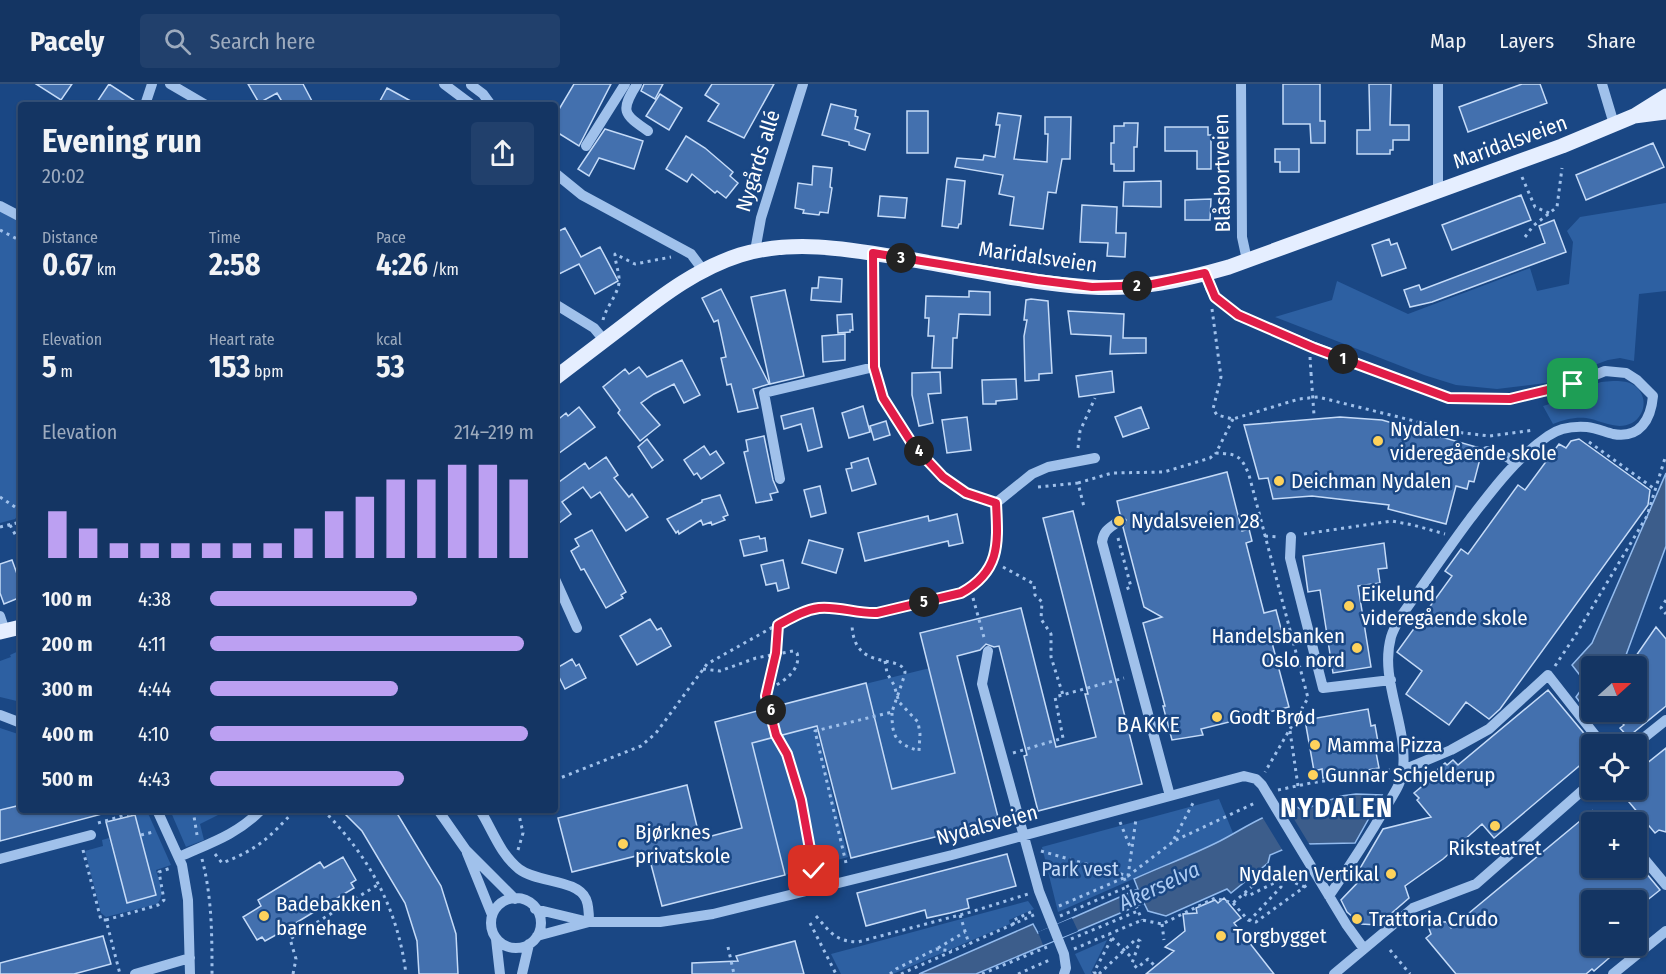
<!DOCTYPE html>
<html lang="en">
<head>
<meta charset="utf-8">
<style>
	body { margin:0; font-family:"Fira Sans Condensed",sans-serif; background:#21406c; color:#f1f3f6; height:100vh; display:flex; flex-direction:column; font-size:22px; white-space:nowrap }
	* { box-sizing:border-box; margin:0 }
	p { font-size:20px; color:#9dabbe }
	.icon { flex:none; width:33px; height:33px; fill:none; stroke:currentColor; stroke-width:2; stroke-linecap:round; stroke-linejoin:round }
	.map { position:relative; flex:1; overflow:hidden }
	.drawer { position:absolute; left:18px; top:18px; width:540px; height:711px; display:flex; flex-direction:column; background:#143563; border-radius:6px; box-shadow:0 2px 4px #0004,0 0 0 2px #335078 }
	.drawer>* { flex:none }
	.needle { width:39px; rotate:69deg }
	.fabs { position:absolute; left:1581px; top:572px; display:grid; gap:12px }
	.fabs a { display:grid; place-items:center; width:66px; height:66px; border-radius:6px; background:#143563; box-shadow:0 2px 4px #0004,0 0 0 2px #335078; font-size:30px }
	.pin { position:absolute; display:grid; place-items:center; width:51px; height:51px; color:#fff; margin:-26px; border-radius:12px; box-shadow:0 3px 9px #0006 }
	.km { position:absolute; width:30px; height:30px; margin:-15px; border-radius:50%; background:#222; color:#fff; font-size:16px; line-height:30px; text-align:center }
	.round { display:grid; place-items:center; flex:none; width:63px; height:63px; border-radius:6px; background:#21406c }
	.headline { display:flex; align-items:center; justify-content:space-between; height:102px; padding:0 24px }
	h1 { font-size:33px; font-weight:700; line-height:45px }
	.metrics { display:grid; grid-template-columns:repeat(3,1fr); gap:9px; height:102px; padding:6px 24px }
	.metrics div { display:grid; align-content:center }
	.metrics b { font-size:30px; font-weight:700 }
	.metrics small { font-size:16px; font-weight:400 }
	.metrics p { font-size:16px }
	.chart { height:168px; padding:12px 24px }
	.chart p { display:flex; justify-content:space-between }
	.chart svg { width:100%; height:108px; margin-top:6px; stroke:#bca0f2; stroke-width:6 }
	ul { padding:0 24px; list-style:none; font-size:20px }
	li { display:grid; grid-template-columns:96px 72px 1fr; align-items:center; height:45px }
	li i { height:15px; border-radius:8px; background:#bca0f2 }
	header { display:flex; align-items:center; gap:36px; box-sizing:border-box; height:84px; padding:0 30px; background:#143563; border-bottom:2px solid #335078 }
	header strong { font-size:28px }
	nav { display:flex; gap:33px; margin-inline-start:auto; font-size:21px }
	.search { width:420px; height:54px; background:#21406c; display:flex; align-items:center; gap:15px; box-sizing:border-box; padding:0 21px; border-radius:6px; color:#9dabbe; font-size:22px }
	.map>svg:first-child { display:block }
	.green { fill:#2d60a2 }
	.water { fill:#3c5d8b; stroke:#93bbee; stroke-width:1.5 }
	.pier { fill:#1a4784 }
	.building { fill:#4370ae; stroke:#c5dbf8; stroke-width:1.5 }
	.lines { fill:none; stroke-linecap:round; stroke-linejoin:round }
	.path { stroke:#a0c1eb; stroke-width:3; stroke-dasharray:3 4.5; stroke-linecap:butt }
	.minor { stroke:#a0c1eb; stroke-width:10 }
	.major { stroke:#e5eeff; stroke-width:15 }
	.path-bridge { stroke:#a0c1eb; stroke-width:3; stroke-dasharray:3 4.5; stroke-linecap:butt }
	.route-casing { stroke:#fff; stroke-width:12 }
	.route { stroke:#e11d48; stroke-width:8 }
	.poi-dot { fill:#fdd25c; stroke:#1a4784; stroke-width:2 }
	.labels { text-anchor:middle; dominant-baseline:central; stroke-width:5; stroke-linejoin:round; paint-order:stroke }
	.street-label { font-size:21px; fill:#fff; stroke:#1a4784 }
	.poi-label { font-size:21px; fill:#fff; stroke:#1a4784; text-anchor:start }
	.park-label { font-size:21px; fill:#c5dbf8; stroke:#1a4784 }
	.neighbourhood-label { font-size:22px; letter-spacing:1.5px; fill:#fff; stroke:#1a4784 }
	.water-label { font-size:22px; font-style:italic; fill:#accbf3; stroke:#1a4784 }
	.district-label { font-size:27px; font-weight:bold; letter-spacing:1.5px; fill:#fff; stroke:#1a4784 }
</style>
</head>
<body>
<header>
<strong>Pacely</strong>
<div class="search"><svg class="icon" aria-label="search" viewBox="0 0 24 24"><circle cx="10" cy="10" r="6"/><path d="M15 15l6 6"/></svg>Search here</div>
<nav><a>Map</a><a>Layers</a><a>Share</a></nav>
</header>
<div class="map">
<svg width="1666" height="890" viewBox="0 0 1666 890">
	<rect width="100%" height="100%" fill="#1a4784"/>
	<path class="green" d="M1666,119V207L1639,210L1634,277L1620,274L1608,276L1546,299L1497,305L1456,301L1424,291L1275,233L1332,216L1337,197L1408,230L1530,184L1537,207L1569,200L1573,158L1567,147L1580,133Z
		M0,127L21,138V428L15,435L0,439Z
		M1613,297C1620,297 1626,297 1632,300C1648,309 1647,330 1632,339C1616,347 1601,336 1586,334C1574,333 1563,336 1553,340L1543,322L1579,311L1585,304L1601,298Z
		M21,566V618L0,613V577L11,573L10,571Z
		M930,584L956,689L891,706L865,600Z
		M761,626L816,642L848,773L785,791L752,659L768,655Z
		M0,644L21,651V721L0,726Z
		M1219,715L1233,749L1220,757L1058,828L1042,763Z
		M170,726H228L200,740L204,756L186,763Z
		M147,727L171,781L156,786C159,797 166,810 157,820L106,833L101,829L85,767L103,762L102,756L109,754L127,818L156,811L135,731Z
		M1028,817L1034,825L1009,836L1010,840L893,890H841L831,870Z
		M1107,856L1091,888L1092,890H1085L1075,870Z"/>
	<path class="water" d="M1666,389V462L1622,582H1592V627H1602L1593,636L1576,613L1586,599L1572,581L1592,559Z
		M1356,710L1382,711L1355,759L1306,760L1289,763L1270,771L1268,779L1231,809L1227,805L1166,832L1148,827L1144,819L976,890H919L1033,840L1038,849L1138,805L1134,795C1163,782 1192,771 1220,757C1245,744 1268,727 1297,723L1302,726L1341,712Z"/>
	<path class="pier" d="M1286,722L1311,763L1283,767L1261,731Z
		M1072,834L1078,847L1043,861L1038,848Z"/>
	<path class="building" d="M36,0H72L61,16Z
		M109,0L138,19V21H95Z
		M248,0H303L314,21H284L277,9L259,19Z
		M574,0H611L579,62L555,47V32Z
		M644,0H663L655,15L641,7Z
		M712,0H774L744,54L708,37L719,20L705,11Z
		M1283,0H1320V37H1325V59H1311L1310,40H1283Z
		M1369,0H1391L1390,41H1409V56H1393V66H1390V70H1357V46H1370Z
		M1522,0H1540L1547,19L1468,48L1459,23Z
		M387,4L418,21H388L380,17Z
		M660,10L682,24L669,46L646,32Z
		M831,20L856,26L855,32L858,33L855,45L870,50L865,66L849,61V58L822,51Z
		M907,27H928V69H907Z
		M998,29L1021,32L1014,75L1047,78L1048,50H1045V33H1071L1070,75H1062L1056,109L1048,108L1043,145L1010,141L1014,113L999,110L1003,91L955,83L957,74L983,76L984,71L995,73L1000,41H996Z
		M1124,39H1138L1137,63H1134V87H1114V80H1111V59H1114V42H1124Z
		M1165,43H1208V51H1211V85H1197V67H1165Z
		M605,45L643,57L634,85L599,74L589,92L578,85Z
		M686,52L705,64L733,88L730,92L738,99L726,114L717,107L715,109L692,90L687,98L666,85Z
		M1653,59L1664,83L1586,116L1576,91Z
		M1275,65H1299V88H1280V78H1275Z
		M813,82L832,84L830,103L832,104L828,129L820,128L819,131L803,129L804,126L795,124L798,99L812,101Z
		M947,95L965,97L961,140H959L958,144L942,142Z
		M1161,97V123L1123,122L1124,98Z
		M1521,111L1531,136L1452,166L1442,141Z
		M880,112L907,114L905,134L878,132Z
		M1211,115L1210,136H1185V116Z
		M1082,121L1117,123L1116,149H1126L1125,173L1107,172L1108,159L1080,158Z
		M1554,136L1566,168L1432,218L1410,223L1404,206L1419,201L1421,206L1545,159L1539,142Z
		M565,144L581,173L600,163L618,197L595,210L579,180L559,190L555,182V149Z
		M1389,155L1391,161L1397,159L1406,184L1382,192L1372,161Z
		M819,193L842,195L841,218L811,216L812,204H818Z
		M721,205L769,300L753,305L758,324L738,328L731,300L727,301L721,274L726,273L718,236L714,238L702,214Z
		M785,206L804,292L770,300L751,213Z
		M969,207L990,208V231L959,230L957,254H953L952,284H932L934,252H928L929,234H925L926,212L969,213Z
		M1031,215L1048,217L1052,289L1039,290V296L1025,297L1024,252L1027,236H1024L1026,216Z
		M1068,227L1124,230L1123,254H1146V269L1110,270L1111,252L1071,250Z
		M852,230L853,246H850V248L838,249L837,231Z
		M845,250V276L823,278L822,252Z
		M682,276L700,311L684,319L674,300L654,310L641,319L660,341L640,357L618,329L620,326L603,303L625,285L629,290L639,283L647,293Z
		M1112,287L1114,308L1079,313L1076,292Z
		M940,288L941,309L928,310L933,339L919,342L912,311V289Z
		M1016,295L1017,315L996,317V320H983L982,296Z
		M863,322L870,348L849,354L842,329Z
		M579,323L595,343L555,372V338L566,329L568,332Z
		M1141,323L1149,344L1123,353L1115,333Z
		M813,324L822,363L808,367L801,340L784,345L781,332Z
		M967,333L971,366L947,369L942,336Z
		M1340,333L1382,336L1480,364L1481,371L1474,398L1469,397L1467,405L1456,402L1446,440L1388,425L1389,421L1312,412L1273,415L1268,394L1259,395L1244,341Z
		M886,337L890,351L874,356L870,342Z
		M764,352L773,396L778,408L770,410L772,416L756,419L744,368L748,367L746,356Z
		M647,355L663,376L652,384L638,363Z
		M1579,355L1650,406L1648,421L1500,625L1489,635L1466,618L1449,641L1406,610L1422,587L1397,568L1452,492L1445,487L1461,465L1468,470L1518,401L1525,406L1559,360L1566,364L1571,357Z
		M704,362L710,371L716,367L724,379L701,395L697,389L694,391L684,376Z
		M606,373L618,391L614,394L629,413L632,410L648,433L626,447L600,408L591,414L583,403L562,418L571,430L555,442V401L585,379L589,385Z
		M868,374L876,400L852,407L846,385L852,384L851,379Z
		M1227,388L1242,447L1249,445L1252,457L1246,459L1264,529L1276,526L1283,552L1271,555L1289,623L1201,645L1203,651L1172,656L1163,622H1165L1143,539L1162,533L1144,523L1123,443L1126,436L1120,430L1117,417Z
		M820,402L826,429L811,433L804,406Z
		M720,411L728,431L723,433L725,436L712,441L711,438L703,441L701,436L679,450L678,447L676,449L667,435L702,418V416Z
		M1073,427L1142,700L1038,727L1024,672L1027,671L999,562L994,563L986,560L980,566L957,572L999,737L851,774L817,642L752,659L785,791L662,822L648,769L572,788L558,734L687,701L700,755L742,744L715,638L866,599L892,705L955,689L920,549L1021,524L1056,663L1096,653L1085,610H1088L1043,434Z
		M957,430L963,459L949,462L948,457L865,477L858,449L928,432L929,437Z
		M592,446L626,508L621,511L623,514L606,524L584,485L581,486L571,467L579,462L575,455Z
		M759,452L760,455L765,454L767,467L744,472L740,456Z
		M809,456L843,465L836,489L802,479Z
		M1384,459L1387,484L1378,485L1380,499L1358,502L1371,583L1333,589L1320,506L1308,508L1303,472Z
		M12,476L21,501V513L4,520L0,509V480Z
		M783,476L789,504L778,507L776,499L766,501L761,481Z
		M650,535L657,546L661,544L671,562L637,581L620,552Z
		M1656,543L1666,555V622L1628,653L1620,644L1624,641L1612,627H1636V582H1629Z
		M572,575L576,582L579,580L586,594L565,605L555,585Z
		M1548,606L1587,653L1580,659L1591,672L1494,754L1482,740L1443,775L1405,802L1409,814L1378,841L1361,840L1347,828L1341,816L1362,794L1359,786L1383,745L1431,733L1417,716L1419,714L1414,709L1432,694L1430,692L1445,679L1447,681L1453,676L1458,681Z
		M1368,625L1371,642L1375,641L1378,658H1374L1379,684L1323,694L1322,685L1314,687L1305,636Z
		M1666,664V748L1659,746L1655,749L1618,705H1636V688Z
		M21,721V726H102V730L0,757V726Z
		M341,726H395L441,802L456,850L458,890H419L417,857L405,819L362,747Z
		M1592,727V783H1641L1660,806L1636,825V816H1592V861H1610L1616,868L1594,887L1592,885L1586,890H1456L1426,854L1431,850L1426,837L1446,838L1451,844Z
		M135,731L156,811L127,819L106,738Z
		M1007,770L1016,802L967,815L969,824L950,829L927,834L925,826L866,842L857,809Z
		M343,773L356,796L351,799L354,804L274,852L265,857L262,853L257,856L243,833L261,822L258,816L320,778L324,784Z
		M1224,814L1241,834L1234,839L1274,890H1146L1174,867L1165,863L1185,847L1183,830L1197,829L1196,824L1215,816L1218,819Z
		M103,852L111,880L74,890H0V879Z
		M795,857L804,890H692V879L738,877L736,872Z"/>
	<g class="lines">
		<path class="path" d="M1522,93L1535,123L1549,129
			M0,146L21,157
			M1525,153L1533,142L1557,123L1562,84
			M1212,225L1221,293L1213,325L1217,331L1233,335L1299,315L1318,313L1463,349L1490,352L1534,346
			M603,236C606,223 617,212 619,199C620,190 615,179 615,170L635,180L671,173
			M1310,273L1311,289
			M1233,335L1216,369C1237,370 1241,371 1249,391L1308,614L1265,688
			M1589,358L1656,406
			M1078,364L1080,347L1095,314
			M1078,399L1112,389L1164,388L1210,374L1216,369
			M1038,403L1078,399L1084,423
			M0,413L21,427
			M10,441L21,461
			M0,443L21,438
			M1304,450L1392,437L1413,441L1445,450
			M1265,452L1280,453
			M1118,454L1131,503L1126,505
			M1003,483L1034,500L1035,511L1042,518L1041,535L1051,550V573L1063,611
			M973,514L985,557
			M1666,516L1661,524L1666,530
			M778,548L776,569L766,612L776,651L787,670L801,716L814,787
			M885,577L887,589L894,601L899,618L918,638L920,650L919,667C896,659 892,654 892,629
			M1555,582L1575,552L1647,432L1666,371
			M703,585L720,587L756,574L793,567L797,569C802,586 782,599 767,606
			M1290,647L1298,702
			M1013,669L1063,654L1055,613L1124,594
			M555,696L641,662L656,649L707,580L773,543
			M1278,706L1311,699L1390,686
			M193,726L197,751
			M323,726C369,772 398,825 406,890
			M1120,738L1131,765
			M98,739L143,726
			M141,751L153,748
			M1174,755L1193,719
			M83,766L101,836H106L120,890
			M518,766L523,749L518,726
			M1041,767L1128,792L1136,735
			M215,770L222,779C257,766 270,753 295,726
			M202,775C212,813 212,851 212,890
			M846,779L815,647L892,628C894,621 905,592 905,588C901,569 853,589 852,540
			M1124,794L1142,836
			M1282,798L1286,795L1305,803
			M1244,810L1248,812L1278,797L1281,798V803L1250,836
			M1233,819L1248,836L1256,838L1307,801
			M1059,822L1128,792L1174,757L1257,718
			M960,831L969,860
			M816,832C831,849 835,857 858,858L971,828L1028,810
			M1060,832L1127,803
			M106,836L158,821L164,816L159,788L171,784
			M810,839L836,890
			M1162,840L1164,856
			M1014,841L1012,837L1033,827
			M1112,854L1132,874
			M1071,855L1138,827
			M728,863L734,890
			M938,864L965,848
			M1074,865L1142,836L1162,840L1215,814L1233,819L1265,791
			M1390,866L1410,890
			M293,890L296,875L290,855L379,800
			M890,890L896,885L936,865L952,867
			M901,890L1036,830
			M982,890L1047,863
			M1018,890L1052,875
			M1096,890L1094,888L1112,854L1109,850
			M1099,890L1136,855L1140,857L1132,879L1137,884L1148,875L1155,882"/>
		<path class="minor" d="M170,0L206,21
			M444,0L472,21
			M637,0C620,27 623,30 648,47
			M1241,0L1242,153L1247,176
			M1602,0L1614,40
			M471,1L483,10L491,21
			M145,21L152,0
			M586,62L625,0
			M555,89L582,111L691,170L703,186
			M1438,107V0
			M0,122L21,133
			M755,167L761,134L803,0
			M873,169L874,283L883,314L913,361L943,393L966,409L996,419
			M1205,189L1210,204L1215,213L1238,231L1314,263L1449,314L1510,315L1573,300L1605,287L1626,289L1637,296L1653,312C1651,335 1640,355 1613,350C1605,348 1596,344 1587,343C1573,342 1559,344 1548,352C1516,374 1493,405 1470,435C1446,467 1424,500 1401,532C1397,539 1393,546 1391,553C1379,596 1408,641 1403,685C1402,699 1393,711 1386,723C1368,754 1349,783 1329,812
			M555,220L594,244L604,256
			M1487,367L1509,374L1515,380
			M780,395L764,309L874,283
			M996,419L1032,390L1048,383L1095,374
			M1119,437C1110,444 1104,445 1102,458L1170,712
			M1291,453L1290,474L1323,604L1391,596
			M555,495L577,544
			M0,532L5,547
			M784,538C795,532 807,525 820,524C839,522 858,530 877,529L961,509C1001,487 998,459 996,419
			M988,567L982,600L1039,807L1064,870L1066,884L1064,890
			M0,631L21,639
			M1636,660L1666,636
			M1403,686L1451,666L1489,645L1548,591L1602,660
			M157,726L182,781L188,816L190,890
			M438,726L466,766L515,815
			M480,726C492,745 500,770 519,785C537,799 577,795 586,815C589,822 589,831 589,838
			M1636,765L1666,801
			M467,769L492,831
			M179,773C210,759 236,751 260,727
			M0,775L91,751
			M491 839a25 25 0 1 1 50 0a25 25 0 1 1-50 0Z
			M535,825L589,838
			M537,852L589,838H660L713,830L952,771L1244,692L1256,695L1262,701L1346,840L1364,865
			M496,855L500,890
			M135,890L190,874
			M522,890L529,860
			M1334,890L1413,824L1476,800L1592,698
			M1613,890L1666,847"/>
		<path class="major" d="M1634,32L1666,28
			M555,294C580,275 606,255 631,236C664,210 699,184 740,171C793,155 848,165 902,174C964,184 1027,199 1090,203C1138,206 1184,196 1229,183L1562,62L1634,32L1666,12
			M0,548L21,543"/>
		<path class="path-bridge" d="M1311,289L1314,331"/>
	</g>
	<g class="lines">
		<g class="route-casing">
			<path id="route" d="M814,787L801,716L787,670L776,651L766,612L776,569L778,541C791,534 804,526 819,524C838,522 858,530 877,529L961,509C1001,487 998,459 996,419L966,409L943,393L913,361L883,314L874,283L873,169L1037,196L1092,203L1148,201L1205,189L1215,213L1238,231L1314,264L1449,314L1510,315L1573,300"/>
		</g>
		<use href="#route" class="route"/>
	</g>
	<g class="poi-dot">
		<circle cx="1378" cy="357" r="6"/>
		<circle cx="1279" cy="397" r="6"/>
		<circle cx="1119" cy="437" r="6"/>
		<circle cx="1349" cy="522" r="6"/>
		<circle cx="1357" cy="564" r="6"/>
		<circle cx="1217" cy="633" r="6"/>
		<circle cx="1315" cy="661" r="6"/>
		<circle cx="1313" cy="691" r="6"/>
		<circle cx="1495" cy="742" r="6"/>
		<circle cx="623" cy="760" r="6"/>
		<circle cx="1391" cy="790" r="6"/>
		<circle cx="264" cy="832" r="6"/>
		<circle cx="1357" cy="835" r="6"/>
		<circle cx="1221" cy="852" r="6"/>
	</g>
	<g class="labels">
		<g class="street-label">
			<text transform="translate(1510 58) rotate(-20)">Maridalsveien</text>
			<text transform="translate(758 77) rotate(-73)">Nygårds allé</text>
			<text transform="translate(1222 89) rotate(-91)">Blåsbortveien</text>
			<text transform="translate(1038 173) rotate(8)">Maridalsveien</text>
			<text transform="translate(987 741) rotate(-15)">Nydalsveien</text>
		</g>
		<g class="poi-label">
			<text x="1390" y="345">Nydalen<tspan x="1390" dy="24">videregående skole</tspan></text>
			<text x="1291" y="397">Deichman Nydalen</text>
			<text x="1131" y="437">Nydalsveien 28</text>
			<text x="1361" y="510">Eikelund<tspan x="1361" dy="24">videregående skole</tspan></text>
			<text x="1345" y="552" text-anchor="end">Handelsbanken<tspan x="1345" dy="24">Oslo nord</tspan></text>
			<text x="1229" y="633">Godt Brød</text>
			<text x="1327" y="661">Mamma Pizza</text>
			<text x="1325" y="691">Gunnar Schjelderup</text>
			<text x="635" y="748">Bjørknes<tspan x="635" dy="24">privatskole</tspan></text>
			<text x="1495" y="764" text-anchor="middle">Riksteatret</text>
			<text x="1379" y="790" text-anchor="end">Nydalen Vertikal</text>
			<text x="276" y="820">Badebakken<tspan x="276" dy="24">barnehage</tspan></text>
			<text x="1369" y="835">Trattoria Crudo</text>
			<text x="1233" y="852">Torgbygget</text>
		</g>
		<g class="park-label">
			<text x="1080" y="785">Park vest</text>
		</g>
		<g class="neighbourhood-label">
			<text x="1149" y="640">BAKKE</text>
		</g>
		<g class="water-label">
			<text transform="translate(1159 802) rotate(-25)">Akerselva</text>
		</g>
		<g class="district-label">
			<text x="1337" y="724">NYDALEN</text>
		</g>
	</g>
</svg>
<div class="fabs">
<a><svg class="needle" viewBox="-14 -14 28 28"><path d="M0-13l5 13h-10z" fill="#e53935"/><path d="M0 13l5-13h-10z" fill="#9dabbe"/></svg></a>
<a><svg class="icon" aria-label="locate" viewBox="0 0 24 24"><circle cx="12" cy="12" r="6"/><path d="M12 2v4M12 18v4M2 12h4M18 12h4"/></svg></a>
<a>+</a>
<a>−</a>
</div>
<div class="pin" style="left:1573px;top:300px;background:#1e9e55"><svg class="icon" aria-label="arrive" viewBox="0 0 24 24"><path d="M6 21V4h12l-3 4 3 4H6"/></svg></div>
<div class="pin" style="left:814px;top:787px;background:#d93025"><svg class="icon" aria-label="check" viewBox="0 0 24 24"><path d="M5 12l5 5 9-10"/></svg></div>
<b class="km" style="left:1343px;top:275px">1</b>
<b class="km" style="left:1137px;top:202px">2</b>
<b class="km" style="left:901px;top:174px">3</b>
<b class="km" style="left:919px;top:367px">4</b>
<b class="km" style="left:924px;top:518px">5</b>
<b class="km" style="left:771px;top:626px">6</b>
<section class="drawer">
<div class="headline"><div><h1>Evening run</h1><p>20:02</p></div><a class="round"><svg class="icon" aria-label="share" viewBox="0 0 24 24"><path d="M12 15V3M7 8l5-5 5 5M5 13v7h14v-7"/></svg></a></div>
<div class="metrics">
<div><p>Distance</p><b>0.67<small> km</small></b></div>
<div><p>Time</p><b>2:58</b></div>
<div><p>Pace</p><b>4:26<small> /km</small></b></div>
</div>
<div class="metrics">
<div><p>Elevation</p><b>5<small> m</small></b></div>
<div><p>Heart rate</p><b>153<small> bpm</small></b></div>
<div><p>kcal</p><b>53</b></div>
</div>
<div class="chart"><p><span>Elevation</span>214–219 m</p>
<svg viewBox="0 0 160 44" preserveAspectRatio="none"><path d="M5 44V25M15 44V32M25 44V38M35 44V38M45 44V38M55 44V38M65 44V38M75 44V38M85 44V32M95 44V25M105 44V19M115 44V12M125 44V12M135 44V6M145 44V6M155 44V12"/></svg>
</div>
<ul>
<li><b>100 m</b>4:38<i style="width:64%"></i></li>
<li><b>200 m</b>4:11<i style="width:97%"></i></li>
<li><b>300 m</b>4:44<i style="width:58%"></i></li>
<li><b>400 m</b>4:10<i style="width:98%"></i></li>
<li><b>500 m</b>4:43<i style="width:60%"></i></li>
</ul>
</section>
</div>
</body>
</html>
